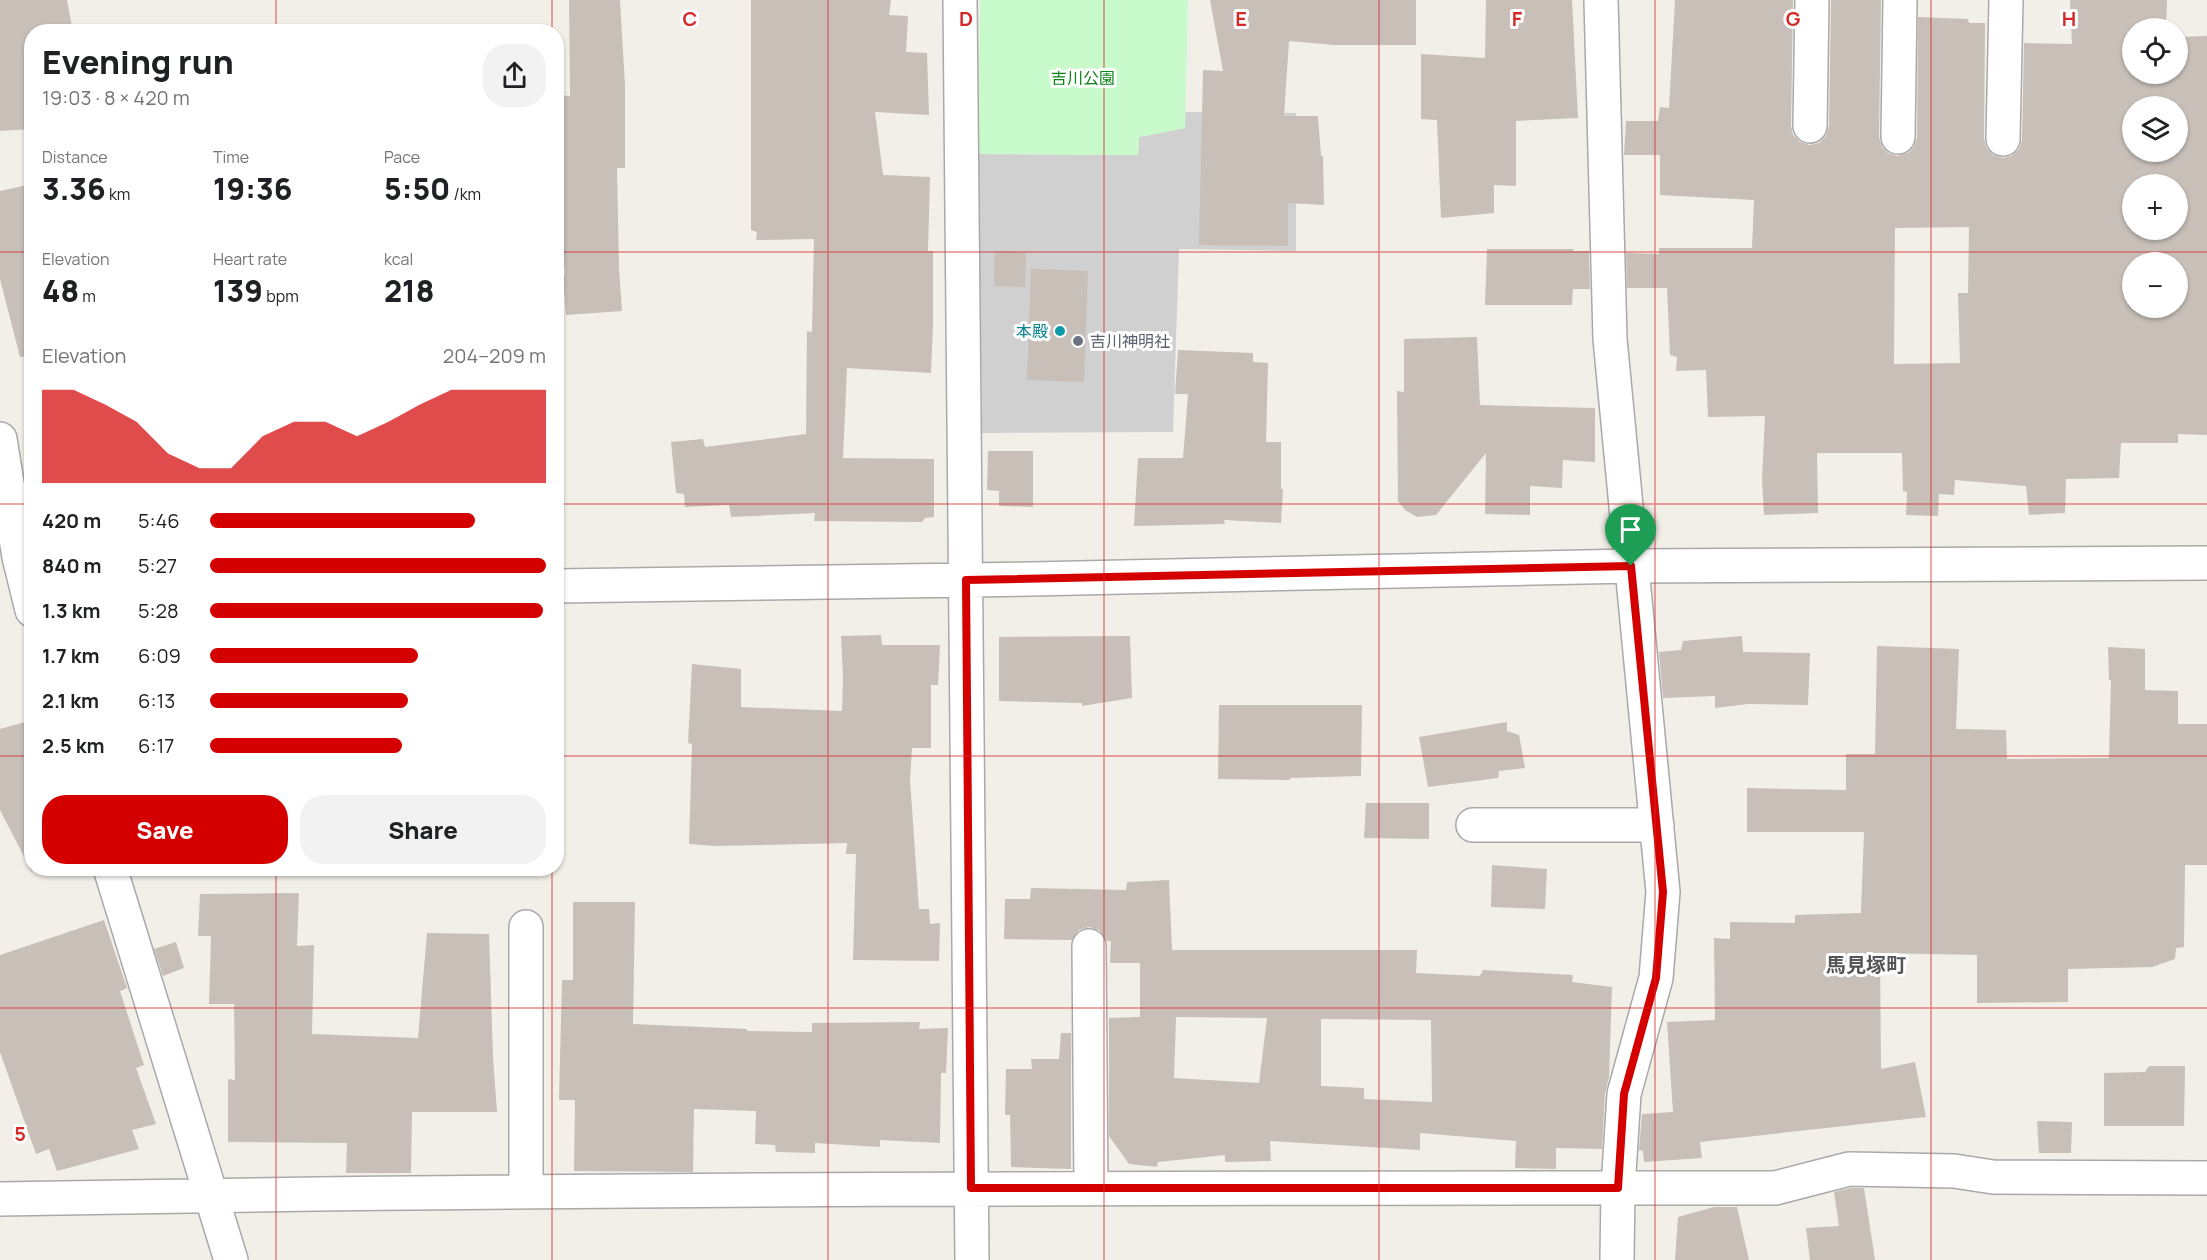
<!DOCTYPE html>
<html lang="en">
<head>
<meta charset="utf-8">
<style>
	body { margin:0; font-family:Manrope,"Noto Sans JP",sans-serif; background:#f2f2f2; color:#202124; height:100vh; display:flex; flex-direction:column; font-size:22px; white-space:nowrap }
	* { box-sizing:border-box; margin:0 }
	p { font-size:20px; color:#757577 }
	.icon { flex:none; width:33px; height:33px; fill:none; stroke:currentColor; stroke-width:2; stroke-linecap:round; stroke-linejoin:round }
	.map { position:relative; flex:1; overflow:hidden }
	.drawer { position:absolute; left:24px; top:24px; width:540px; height:852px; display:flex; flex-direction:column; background:#fff; border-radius:24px; box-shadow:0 2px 4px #0004 }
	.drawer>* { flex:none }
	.buttons { position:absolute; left:2122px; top:18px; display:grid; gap:12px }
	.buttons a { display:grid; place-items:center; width:66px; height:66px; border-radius:50%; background:#fff; box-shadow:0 2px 4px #0004; font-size:30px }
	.pin { position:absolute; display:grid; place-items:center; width:51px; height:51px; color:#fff; margin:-62px -26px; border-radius:50% 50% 50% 0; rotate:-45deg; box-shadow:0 0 6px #0007 }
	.pin .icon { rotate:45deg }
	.round { display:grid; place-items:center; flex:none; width:63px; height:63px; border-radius:24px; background:#f2f2f2 }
	.overview { display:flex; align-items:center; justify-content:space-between; height:102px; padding:0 18px }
	h1 { font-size:33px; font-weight:800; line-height:45px }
	.metrics { display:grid; grid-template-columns:repeat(3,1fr); gap:9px; height:102px; padding:6px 18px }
	.metrics div { display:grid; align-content:center }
	.metrics b { font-size:30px; font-weight:800 }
	.metrics small { font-size:16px; font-weight:400 }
	.metrics p { font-size:16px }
	.chart { height:168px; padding:12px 18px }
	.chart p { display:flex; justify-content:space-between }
	.chart svg { width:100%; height:108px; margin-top:6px; fill:#d40000; opacity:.7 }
	.button { display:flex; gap:12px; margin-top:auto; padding:12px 18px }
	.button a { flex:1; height:69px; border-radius:24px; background:#d40000; color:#fff; font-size:24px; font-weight:800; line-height:69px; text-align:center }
	.button a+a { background:#f2f2f2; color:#202124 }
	ul { padding:0 18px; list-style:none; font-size:20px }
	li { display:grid; grid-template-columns:96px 72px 1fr; align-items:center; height:45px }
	li i { height:15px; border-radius:8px; background:#d40000 }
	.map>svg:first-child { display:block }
	.religious { fill:#d0d0d0 }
	.park { fill:#c8facc }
	.building { fill:#c7bfb8; fill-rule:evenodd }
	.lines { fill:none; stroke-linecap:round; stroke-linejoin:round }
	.minor-casing { stroke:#a9a9a9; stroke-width:36 }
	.minor { stroke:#fff; stroke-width:33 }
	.route-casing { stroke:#fff; stroke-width:12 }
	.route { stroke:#d40000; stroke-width:8 }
	.grid { fill:none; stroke:#d62828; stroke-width:1.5; stroke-opacity:0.55 }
	.culture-dot { fill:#0f9aa8; stroke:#fff; stroke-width:2 }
	.worship-dot { fill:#6b7280; stroke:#fff; stroke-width:2 }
	.labels { text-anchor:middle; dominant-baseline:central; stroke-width:6; stroke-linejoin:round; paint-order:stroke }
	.park-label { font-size:16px; fill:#0c8416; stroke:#fff }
	.culture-label { font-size:16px; fill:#0d838f; stroke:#fff; text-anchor:end }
	.worship-label { font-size:16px; fill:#5b616d; stroke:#fff; text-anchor:start }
	.quarter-label { font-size:20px; font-weight:bold; fill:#555; stroke:#fff }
	.grid-label { font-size:20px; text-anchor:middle; font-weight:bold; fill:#d62828; stroke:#fff; stroke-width:6; stroke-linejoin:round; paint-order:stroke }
</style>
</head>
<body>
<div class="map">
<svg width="2207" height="1260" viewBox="0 0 2207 1260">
	<rect width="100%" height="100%" fill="#f2efe9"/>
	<path class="religious" d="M1184,112L1296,113V251L1179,249L1173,432L982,433L978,154L1138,155L1139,137L1185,128Z"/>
	<path class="park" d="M980,0H1188L1185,128L1139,137L1138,155L978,154Z"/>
	<path class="building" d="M0,0H67L73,32H32V129L0,131Z
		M569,0H620L625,86V168H617L619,268L622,311L566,315L563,275H565L556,167V95L570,96Z
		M751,0H891L889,15L908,16L906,52L927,53L929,115L875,112L883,175L930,177L928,251H933V325L931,373L847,368L843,458L934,459V517L925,518L922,522L814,521L815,513L731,517L729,505L685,507L684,494L676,493L671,442L703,439L705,447L806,434L807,331L812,332L814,239L756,240L757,232L751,230Z
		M1210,0H1416V45H1334L1289,41L1284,116H1318L1321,156H1323L1324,205L1288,203V246L1199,245L1203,70L1223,71Z
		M1486,0H1572L1578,118L1516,121V186L1494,185V213L1441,218L1437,120L1421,119V54L1485,58Z
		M1675,0H1793L1791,126L1793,135L1800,142L1810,145L1819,143L1826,136L1829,126L1831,0H1881L1879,137L1882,147L1888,153L1897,156L1908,153L1914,147L1917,138L1918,17L1968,19L1969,23H1985L1984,139L1986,147L1993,155L2003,158L2011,156L2019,149L2022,140L2024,43L2072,44L2070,0H2167L2166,28H2133V74H2178V37L2207,36V435L2178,434V443H2121L2119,478L2066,479L2065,513L2029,515L2026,486L1955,480L1954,495L1939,494L1938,516L1906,515L1907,492L1903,491L1902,453H1817L1818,513L1764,515L1762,480L1765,416L1708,417L1706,370L1676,371L1677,357L1670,355L1667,288H1627L1626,253L1659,254V248H1752L1754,200L1660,195V155H1624L1626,121H1658L1660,107L1669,108ZM2133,106H2178V152H2133ZM2133,184H2178V230H2133ZM1969,227L1968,293H1958L1960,363L1894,364L1895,228ZM2133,262H2178V308H2133Z
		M32,184V356L20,357L0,279V191Z
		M1487,249H1574L1573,251H1589L1590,289H1573L1572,305H1485Z
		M995,251L1026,252L1025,287L994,286Z
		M1031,269L1088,271L1084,382L1027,380Z
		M1477,337L1480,405L1595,408V462L1563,460L1562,488L1530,486V515L1485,514L1486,453L1436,515L1417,517L1405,510L1398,501L1397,391L1404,392V339Z
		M1178,350L1253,353V362L1268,363L1266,442H1281V489H1283L1281,523L1224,520L1225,524L1134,526L1138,458H1183L1188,394H1175Z
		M988,451H1033V507L999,506V491L987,490Z
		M881,635L882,645H940L938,685H931V748H912L910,780L919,909H929L930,924L940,923L939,961L853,960L856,854H846L847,843L716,846L689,844L692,744L688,743L692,664L741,669V707L842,711L843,678L841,636Z
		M1130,636L1132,698L1082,706V703L999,701V637Z
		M1742,636L1743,652L1810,653L1808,705L1748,704L1715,708V696L1663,698L1659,652L1681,650L1683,641Z
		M1877,646L1959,649L1956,729L2006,730L2007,759L2109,758L2111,680H2109L2108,647L2145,649V690L2178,691V724H2207V865H2185L2184,947L2176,948L2175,959L2152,967L2068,969V1002L1977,1003V955L1880,953L1881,1069L1915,1062L1926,1117L1700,1142L1702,1158L1644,1162L1643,1151L1639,1150L1642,1114L1673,1112L1667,1022L1715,1020L1714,938L1730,939V922L1795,923V915L1861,913L1864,832H1747V788L1846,790V754H1875Z
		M1219,705H1362L1361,776L1290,778V780L1218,779Z
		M32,720V872L0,810V729Z
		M1507,722V731L1519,735L1525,768L1499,771L1498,778L1428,787L1419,737Z
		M1366,803H1429V839L1364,838Z
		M1492,865L1547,869L1545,909L1491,907Z
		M1169,880L1172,950H1417L1416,973L1480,976L1483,970L1573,975L1572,982L1612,987L1609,1077L1605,1093L1602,1149L1556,1148V1169L1515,1168L1516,1141L1420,1133V1150L1270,1141L1271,1161L1225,1162V1155L1158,1162L1157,1167L1129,1164L1109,1136V1018L1140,1017V963H1110L1111,941H1107L1099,930L1089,927L1079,930L1072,940L1004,939L1005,899H1030L1031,888L1126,890L1127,882ZM1176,1017L1267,1018L1259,1083L1174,1078ZM1321,1019L1431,1020L1432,1102L1364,1099V1088L1321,1086Z
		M299,893L297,946L314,945L312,1034L418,1038L427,933L489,934L493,1057L497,1112H412L411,1173H346L347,1143L228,1142V1079L235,1080L234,1004H209L211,936H198L200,894Z
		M573,902H635L633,1024L747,1029V1031L812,1032V1023L920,1022L919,1029L948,1028L946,1073H941L940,1143L880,1140V1147L815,1143V1153L776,1152L775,1145L755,1144L756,1111L694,1109L693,1172L574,1171L575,1100H559L562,980H573Z
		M104,920L127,988L120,991L144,1065L136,1068L156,1124L132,1130L139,1149L57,1171L49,1149L36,1154L0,1052V955Z
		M176,942L184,968L163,976L154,949Z
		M1061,1033H1071V1169L1011,1167L1010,1115H1005L1006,1069H1032L1031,1059H1059Z
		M2149,1066H2185L2184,1126H2104V1073L2145,1072Z
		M2037,1121L2072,1122L2071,1153H2039Z
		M1851,1188H1864L1875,1260H1810L1806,1228L1839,1226L1834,1192Z
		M1714,1207H1737L1749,1260H1675L1678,1217Z"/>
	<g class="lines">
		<g class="minor-casing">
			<path id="minor" d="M960,0L972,1260
				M1601,0L1610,339L1663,892L1656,978L1624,1094L1618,1188L1617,1260
				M1810,126L1812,0
				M1898,137L1900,0
				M2003,139L2006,0
				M0,439L19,557L32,610
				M556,586L1032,579L1631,566L2207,563
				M1473,825H1657
				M110,868L231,1260
				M1089,946L1091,1188
				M526,1192V927
				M0,1199C592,1188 1184,1188 1775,1188L1849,1169L1954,1171L1993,1177L2207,1178"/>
		</g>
		<use href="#minor" class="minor"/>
	</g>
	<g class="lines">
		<g class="route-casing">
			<path id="route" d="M1631,566L1663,892L1656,978L1624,1094L1618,1188H971L966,580Z"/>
		</g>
		<use href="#route" class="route"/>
	</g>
	<path class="grid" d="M276,0V32M552,0V32M828,0V1260M1104,0V1260M1379,0V1260M1655,0V1260M1931,0V1260M0,252H32M556,252H2207M0,504H32M556,504H2207M0,756H32M556,756H2207M276,868V1260M552,868V1260M0,1008H2207"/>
	<circle class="culture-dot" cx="1060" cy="331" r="6"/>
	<circle class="worship-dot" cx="1078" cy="341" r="6"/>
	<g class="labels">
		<g class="park-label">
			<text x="1083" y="78">吉川公園</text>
		</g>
		<g class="culture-label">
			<text x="1048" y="331">本殿</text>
		</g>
		<g class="worship-label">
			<text x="1090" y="341">吉川神明社</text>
		</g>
		<g class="quarter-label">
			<text x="1866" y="964">馬見塚町</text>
		</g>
	</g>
	<g class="grid-label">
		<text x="690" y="26">C</text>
		<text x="966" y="26">D</text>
		<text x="1241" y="26">E</text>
		<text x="1517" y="26">F</text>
		<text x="1793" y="26">G</text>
		<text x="2069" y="26">H</text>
		<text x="20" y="1141">5</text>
	</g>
</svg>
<div class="buttons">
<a><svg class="icon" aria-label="locate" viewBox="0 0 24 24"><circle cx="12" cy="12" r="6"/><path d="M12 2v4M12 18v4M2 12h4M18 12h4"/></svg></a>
<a><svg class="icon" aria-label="layers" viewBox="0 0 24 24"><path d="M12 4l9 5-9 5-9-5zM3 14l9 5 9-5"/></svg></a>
<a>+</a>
<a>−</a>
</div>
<div class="pin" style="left:1631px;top:566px;background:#1e9e55"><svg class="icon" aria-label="arrive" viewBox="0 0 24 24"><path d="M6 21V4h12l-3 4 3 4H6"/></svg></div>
<section class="drawer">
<div class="overview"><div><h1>Evening run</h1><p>19:03 · 8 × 420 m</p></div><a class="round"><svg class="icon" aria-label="share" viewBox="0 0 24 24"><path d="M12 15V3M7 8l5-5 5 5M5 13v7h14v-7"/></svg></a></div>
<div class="metrics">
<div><p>Distance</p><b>3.36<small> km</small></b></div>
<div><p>Time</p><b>19:36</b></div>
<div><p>Pace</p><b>5:50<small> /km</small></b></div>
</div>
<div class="metrics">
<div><p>Elevation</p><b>48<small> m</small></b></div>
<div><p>Heart rate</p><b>139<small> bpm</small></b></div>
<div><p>kcal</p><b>218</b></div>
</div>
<div class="chart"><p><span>Elevation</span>204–209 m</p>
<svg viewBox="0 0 160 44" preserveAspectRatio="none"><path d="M0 44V6L10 6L20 12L30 19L40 32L50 38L60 38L70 25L80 19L90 19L100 25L110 19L120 12L130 6L140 6L150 6L160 6V44z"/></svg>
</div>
<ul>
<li><b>420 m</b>5:46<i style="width:79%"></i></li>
<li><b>840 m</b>5:27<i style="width:100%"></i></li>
<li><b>1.3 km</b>5:28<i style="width:99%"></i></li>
<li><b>1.7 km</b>6:09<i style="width:62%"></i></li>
<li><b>2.1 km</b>6:13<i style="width:59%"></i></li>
<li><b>2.5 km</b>6:17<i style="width:57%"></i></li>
</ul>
<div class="button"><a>Save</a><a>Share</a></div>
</section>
</div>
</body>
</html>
